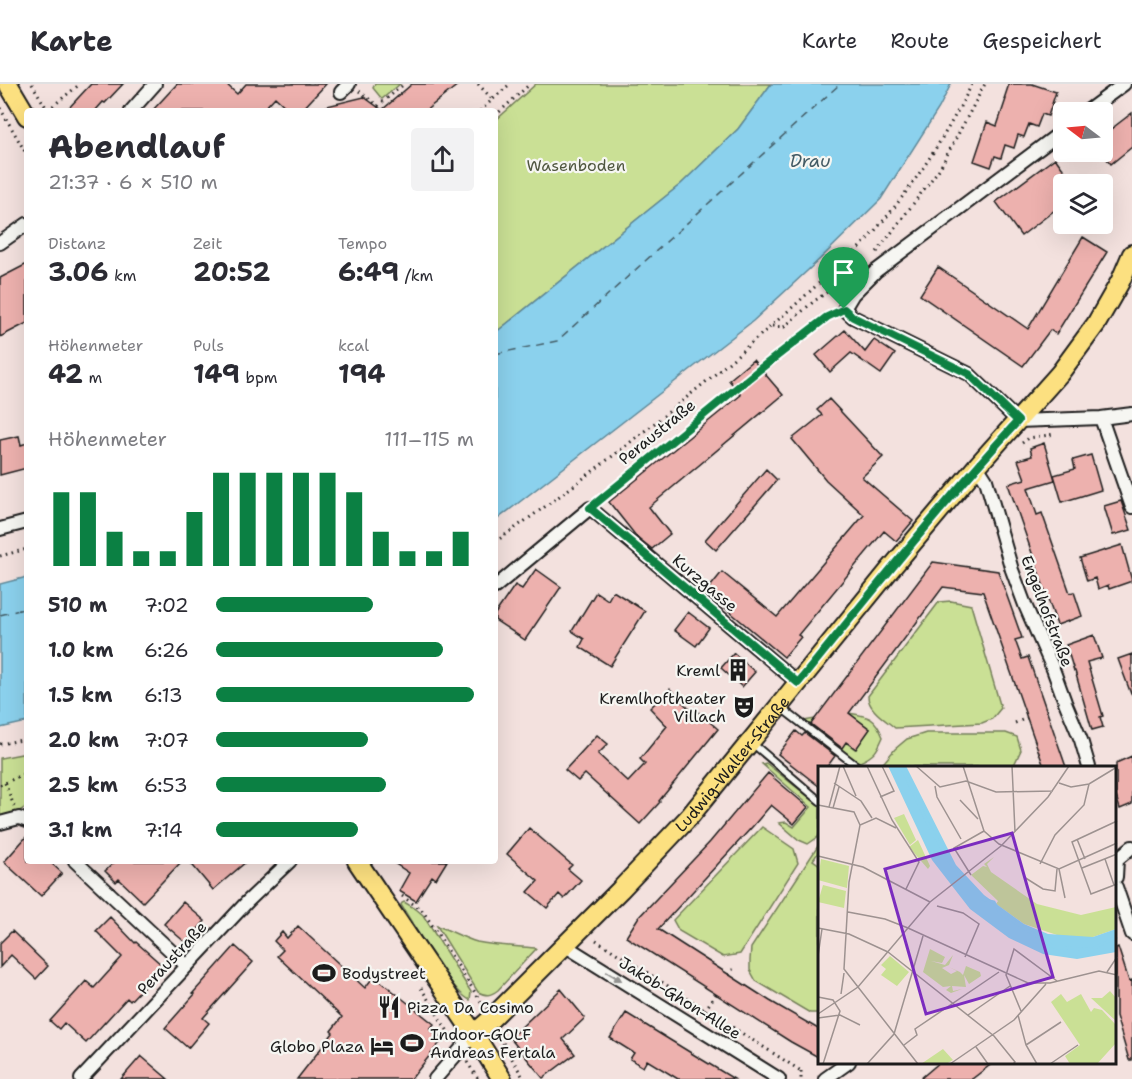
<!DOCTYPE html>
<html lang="de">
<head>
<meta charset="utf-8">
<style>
	body { margin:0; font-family:"Shantell Sans",sans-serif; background:#f2f2f3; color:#2b2b33; height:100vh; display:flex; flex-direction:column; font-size:22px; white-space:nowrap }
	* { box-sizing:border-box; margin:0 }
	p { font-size:20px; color:#7c7c81 }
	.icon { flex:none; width:33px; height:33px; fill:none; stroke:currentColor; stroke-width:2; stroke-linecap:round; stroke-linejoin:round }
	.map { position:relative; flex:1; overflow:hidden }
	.panel { position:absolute; left:24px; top:24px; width:474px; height:756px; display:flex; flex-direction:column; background:#fff; border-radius:6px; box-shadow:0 6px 24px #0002 }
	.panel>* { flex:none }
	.needle { width:39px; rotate:286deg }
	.buttons { position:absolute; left:1053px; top:18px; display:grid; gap:12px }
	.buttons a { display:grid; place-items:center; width:60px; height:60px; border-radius:6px; background:#fff; box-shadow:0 6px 24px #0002; font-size:30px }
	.pin { position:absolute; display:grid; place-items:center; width:51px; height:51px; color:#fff; margin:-62px -26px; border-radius:50% 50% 50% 0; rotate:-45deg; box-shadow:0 0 6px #0007 }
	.pin .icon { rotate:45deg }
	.round { display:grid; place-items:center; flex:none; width:63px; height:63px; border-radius:6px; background:#f2f2f3 }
	.overview { display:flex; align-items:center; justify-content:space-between; height:102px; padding:0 24px }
	h1 { font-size:33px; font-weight:700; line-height:45px }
	.figures { display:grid; grid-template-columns:repeat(3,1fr); gap:9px; height:102px; padding:6px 24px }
	.figures div { display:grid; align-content:center }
	.figures b { font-size:26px; font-weight:700 }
	.figures small { font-size:16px; font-weight:400 }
	.figures p { font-size:16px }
	.chart { height:168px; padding:12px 24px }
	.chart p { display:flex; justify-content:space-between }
	.chart svg { width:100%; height:108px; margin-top:6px; stroke:#0b8043; stroke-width:6 }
	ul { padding:0 24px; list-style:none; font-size:20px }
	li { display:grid; grid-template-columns:96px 72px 1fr; align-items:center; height:45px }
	li i { height:15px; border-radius:8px; background:#0b8043 }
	header { display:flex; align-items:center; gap:36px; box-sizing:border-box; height:84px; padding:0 30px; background:#fff; border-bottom:2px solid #e1e1e2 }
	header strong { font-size:28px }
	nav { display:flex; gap:33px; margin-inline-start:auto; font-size:21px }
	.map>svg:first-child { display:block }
	.green { fill:#cae095; stroke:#737e58; stroke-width:1.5 }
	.water { fill:#8bd1ed; stroke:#5f8999; stroke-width:1.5 }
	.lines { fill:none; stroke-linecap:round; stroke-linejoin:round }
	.ferry { stroke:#435b65; stroke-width:1.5; stroke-dasharray:8 6; stroke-linecap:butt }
	.building { fill:#edb1ae; stroke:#1c1c1c; stroke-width:1.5 }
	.lane-casing { stroke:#1c1c1c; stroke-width:10 }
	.street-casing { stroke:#1c1c1c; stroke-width:16 }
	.primary-casing { stroke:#1c1c1c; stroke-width:22 }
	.path { stroke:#1c1c1c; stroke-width:3; stroke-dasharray:1.5 4.5; stroke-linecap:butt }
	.lane { stroke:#f6f6f2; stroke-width:6 }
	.street { stroke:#f6f6f2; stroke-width:12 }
	.primary { stroke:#fce080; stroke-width:18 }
	.oneway { fill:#949492 }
	.route-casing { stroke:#fff; stroke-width:12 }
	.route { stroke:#0b8043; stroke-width:8 }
	.labels { text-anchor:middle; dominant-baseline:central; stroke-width:4.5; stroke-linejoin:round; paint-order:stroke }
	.park-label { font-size:16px; fill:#505740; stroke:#f6f6f2 }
	.street-label { font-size:16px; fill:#1c1c1c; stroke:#f6f6f2 }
	.poi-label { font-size:16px; fill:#1c1c1c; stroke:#f6f6f2; text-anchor:end }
	.water-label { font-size:18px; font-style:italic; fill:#435b65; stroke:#f6f6f2 }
	.inset-river { fill:none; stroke:#8bd1ed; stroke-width:3 }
	.inset-road { fill:none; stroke:#9d9290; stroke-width:1.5 }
	.view { fill:#7b2cbf; fill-opacity:0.15; stroke:#7b2cbf; stroke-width:3 }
	.inset-edge { fill:none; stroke:#1c1c1c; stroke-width:3 }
</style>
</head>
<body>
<header>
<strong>Karte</strong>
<nav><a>Karte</a><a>Route</a><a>Gespeichert</a></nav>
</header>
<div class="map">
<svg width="1132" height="995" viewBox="0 0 1132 995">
	<rect width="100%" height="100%" fill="#f3e1de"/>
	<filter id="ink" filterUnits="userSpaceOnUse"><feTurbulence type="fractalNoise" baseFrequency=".0167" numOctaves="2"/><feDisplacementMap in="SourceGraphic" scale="12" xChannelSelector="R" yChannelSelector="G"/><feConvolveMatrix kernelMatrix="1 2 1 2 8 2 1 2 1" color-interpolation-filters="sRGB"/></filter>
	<g filter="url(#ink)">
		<path class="green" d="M375,0H400L382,15L373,4Z
			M536,0H771L738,45L681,100L495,249V37Z
			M951,517L971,521L1001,624L992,635L982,639L895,644C886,636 868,626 868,612L939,518Z
			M848,629C869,632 875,633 883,653C877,667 875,671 860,678L849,674L804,637L815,635L855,665L870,645Z
			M926,649H1006L1017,653L1021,666L1013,683H880L895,665L907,655Z
			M27,669V722L18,728L0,734V674Z
			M766,679L820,722V748L818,753L808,760L799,756L779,739L786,738L794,743L811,723L762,680Z
			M762,743L794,765L798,779L740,870L723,873L679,847L673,836Z
			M820,759V766L813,776L820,781V929H810L756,897L750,886V876L751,864Z
			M404,818L416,825L423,831L471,908L470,916C451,908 414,841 401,821L402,819Z
			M437,842C450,846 463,854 477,858C496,862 516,862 535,864L536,865L498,906C490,912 486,912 478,908Z"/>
		<path class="water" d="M771,0H951L939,24L881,115L820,175L753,237L495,437V249L681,100L738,45Z
			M27,493V638L0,644V500Z"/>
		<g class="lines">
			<path class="ferry" d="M495,270L557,257L840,0
				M0,531L27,524"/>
		</g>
		<path class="building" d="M91,0H123L105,19L103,18L95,27H66Z
			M177,0H226L237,10L246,0H326L301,27H290L275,13L262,27H152Z
			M412,0H459L425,27H327V22L364,13L382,26Z
			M1009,0H1032L1056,8L1048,32L1042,30L1037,43L1029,40L1024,53L1018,51L1014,64L1005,61L1001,74L995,72L991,83L974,77L987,38L997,42L1006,15H1004Z
			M1132,29V63L1111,80L1102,69V52Z
			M1055,74L1074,100H1064V119L1021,152L996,118Z
			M1083,153L1107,168L1056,250L1050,246L1023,282L920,211L938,183L1028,245Z
			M27,180V239L0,253V194Z
			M845,246L865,268L874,256L895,270L881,290L851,269L830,288L816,271Z
			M753,276L783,311L649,423L670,450L652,465L636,452L609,418L741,311L729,296Z
			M829,315L883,373L862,393L913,437L896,457L884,447L798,551L801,553L784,573L706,508L722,488L777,533L864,431L826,396L792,355L822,331L817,326Z
			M19,352L21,361L27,359V384L0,391V356Z
			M1044,359L1055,396L1028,404L1037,431L1042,429L1070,509L1074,508L1082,532L1057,541L1008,400L1025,395L1018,376L1032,372L1030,364Z
			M1091,371L1101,406L1062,418L1054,391L1075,385L1073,376Z
			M766,385L777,396L716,466L705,456Z
			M1121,417L1131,446L1113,451L1104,422Z
			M1122,461L1132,497L1109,505L1108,501L1098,505L1095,494L1087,497L1080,474Z
			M933,478L998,487L1022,554L1015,556L1022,575L1028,573L1066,683H1044L983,508L943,503L849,629L870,645L856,665L846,658L842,664L811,640Z
			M536,485L561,503L525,556L495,536V530L515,501L522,505Z
			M613,507L645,527L610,582L580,563L584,555L572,547L596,508L608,516Z
			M688,528L709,544L696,562L674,546Z
			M1094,551L1102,574L1087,578L1103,632L1100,633L1103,643L1092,646L1075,587H1074L1066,561Z
			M734,569L755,588L742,603L721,584Z
			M1132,570V610H1131L1118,575Z
			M670,605L695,631L698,628L718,645L659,717L660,718L640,740L585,690L578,697L565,686L597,651L608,660L598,670L628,698L645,680L640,675L667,642L650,624Z
			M796,647L802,652L805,649L835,672L827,683H820V703L778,670Z
			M1132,672V720L1120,725L1116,712V679Z
			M768,689L808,723L794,740L771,721L753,742L658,845L770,917L820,946V974L791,958L626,853L638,834L710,758Z
			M529,744L572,781L568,785L581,796L564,815L559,810L547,824L528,808L538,797L507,770Z
			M27,752V777H49L62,789L41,812L4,778Z
			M116,777H182L143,818L119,795L116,798L105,787Z
			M189,777H247L213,806Z
			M391,777H447L436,795L432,792L416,817L399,807L409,789Z
			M183,818L205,837L186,859L164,840Z
			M110,833L135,859L136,858L163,882L130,917L127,914L86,959L64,939L59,945L50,937L86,897L94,904L122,873L96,847Z
			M298,842L365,904L374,892L434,940L430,945L443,955L411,995H297L333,949L331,947L342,933L277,872L283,866L274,857L282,848L287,854Z
			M12,847L48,882L36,895L11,871L0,883V859Z
			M235,862L253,878L203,934L209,939L188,964L165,944L195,910L193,909Z
			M1118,863L1129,897L1132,896V976H1129L1116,932V864Z
			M561,905L585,934L563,955L575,970L543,994L510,954Z
			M626,929L696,972L734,995H678L647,976L643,983L630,975L634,969L610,954Z
			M141,972L168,995H121Z
			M940,978H994L972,995H920Z"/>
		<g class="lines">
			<g class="lane-casing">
				<path id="lane" d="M780,623L858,683
					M752,659L820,717"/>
			</g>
			<g class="street-casing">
				<path id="street" d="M341,8L349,0
					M131,27L155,0
					M1086,28L1124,0
					M1064,46L876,187L853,210L844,225L853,233L969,290L1018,337L1101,334L1132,330
					M0,159L27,140
					M1101,334L1132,423
					M977,382L986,396L1012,486L1025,521L1053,585L1065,618L1081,656L1089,683
					M0,445L27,438
					M495,503L590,424L798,599
					M0,739L19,734L27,737
					M1116,772L1117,775L1116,793
					M1116,776L1132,763
					M75,777L187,882
					M1116,803L1132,850
					M564,861L779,995
					M81,995L248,817L290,777
					M435,995L474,950
					M825,995L849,978"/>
			</g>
			<g class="primary-casing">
				<g id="primary">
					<path d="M8,0L27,32"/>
					<path d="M357,777L474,950L502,995"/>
					<path id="s1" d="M474,950L491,935L620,806L690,732L888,488L977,382L1060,289L1096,240L1120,198L1132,170"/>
				</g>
			</g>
			<path class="path" d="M32,0L47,25
				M478,0L493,16
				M359,7L378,22L404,0
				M378,22L384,27
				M0,24L27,71
				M48,26L80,0
				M480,27L510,0
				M495,32L530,0
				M877,168L940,84L985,0
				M772,242L784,243L813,218L854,189
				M1022,359L1029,354L1055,350
				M600,416L760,285L827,233L834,230
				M495,458C572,405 646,347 719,287C752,258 786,230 818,200C832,188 846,177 859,164C905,116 942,59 972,0
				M0,472L27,465
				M1015,639L1027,634
				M0,660L27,655
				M5,699L14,722
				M0,701L5,699L27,688
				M402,812L423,827L483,921
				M596,856L801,987
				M729,891L733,885
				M421,904L452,954
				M705,926L716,910
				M498,948L505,963L524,995
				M467,978L478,995
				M801,987V995"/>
			<use href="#lane" class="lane"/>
			<use href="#street" class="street"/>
			<use href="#primary" class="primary"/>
		</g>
		<defs><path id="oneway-solid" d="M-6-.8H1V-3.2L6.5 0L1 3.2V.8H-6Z" transform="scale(1.5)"/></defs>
		<use class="oneway" href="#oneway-solid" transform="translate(614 892) rotate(31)"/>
	</g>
	<g class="lines" filter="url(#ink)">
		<g class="route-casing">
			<path id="route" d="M844,225L853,233L969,290L1018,337C941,421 870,511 798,599L590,424L760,285L827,233Z"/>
		</g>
		<use href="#route" class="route"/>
	</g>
	<defs>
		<g id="building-bare" transform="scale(1.8)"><path d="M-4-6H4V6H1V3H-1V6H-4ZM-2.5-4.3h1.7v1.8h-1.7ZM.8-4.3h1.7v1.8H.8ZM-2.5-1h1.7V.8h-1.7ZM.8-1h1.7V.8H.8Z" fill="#1c1c1c" stroke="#f6f6f2" stroke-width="2.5" paint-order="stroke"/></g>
		<g id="theatre-bare" transform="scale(1.8)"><path d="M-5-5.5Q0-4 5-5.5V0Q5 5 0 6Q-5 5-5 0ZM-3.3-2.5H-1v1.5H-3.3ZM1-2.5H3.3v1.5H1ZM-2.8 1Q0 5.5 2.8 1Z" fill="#1c1c1c" stroke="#f6f6f2" stroke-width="2.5" paint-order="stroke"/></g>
		<g id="stadium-bare" transform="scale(1.8)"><path d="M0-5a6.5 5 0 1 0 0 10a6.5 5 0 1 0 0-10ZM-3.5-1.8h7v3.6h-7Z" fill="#1c1c1c" stroke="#f6f6f2" stroke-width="2.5" paint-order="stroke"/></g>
		<g id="restaurant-bare" transform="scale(1.8)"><path d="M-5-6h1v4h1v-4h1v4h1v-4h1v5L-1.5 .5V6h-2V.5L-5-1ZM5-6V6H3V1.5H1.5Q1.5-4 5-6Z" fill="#1c1c1c" stroke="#f6f6f2" stroke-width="2.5" paint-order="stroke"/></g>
		<g id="hotel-bare" transform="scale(1.8)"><path d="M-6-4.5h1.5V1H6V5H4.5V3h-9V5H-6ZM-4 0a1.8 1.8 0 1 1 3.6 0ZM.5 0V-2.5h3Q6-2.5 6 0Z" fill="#1c1c1c" stroke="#f6f6f2" stroke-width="2.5" paint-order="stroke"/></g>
	</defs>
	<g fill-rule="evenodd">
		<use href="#building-bare" x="738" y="586"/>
		<use href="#theatre-bare" x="744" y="623"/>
		<use href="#stadium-bare" x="324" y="889"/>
		<use href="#restaurant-bare" x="389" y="923"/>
		<use href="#stadium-bare" x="412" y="959"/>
		<use href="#hotel-bare" x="382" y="962"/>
	</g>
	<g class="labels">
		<g class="park-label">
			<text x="576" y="81">Wasenboden</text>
		</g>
		<g class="street-label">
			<text transform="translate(657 348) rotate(-39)">Peraustraße</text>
			<text transform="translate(705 499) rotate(40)">Kurzgasse</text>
			<text transform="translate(1047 527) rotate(69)">Engelhofstraße</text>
			<text stroke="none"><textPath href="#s1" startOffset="374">Ludwig-Walter-Straße</textPath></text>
			<text transform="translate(172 874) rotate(-47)">Peraustraße</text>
			<text transform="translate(680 914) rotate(32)">Jakob-Ghon-Allee</text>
		</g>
		<g class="poi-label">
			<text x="720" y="586">Kreml</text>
			<text x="726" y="614">Kremlhoftheater<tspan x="726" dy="18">Villach</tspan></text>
			<text x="342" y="889" text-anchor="start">Bodystreet</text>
			<text x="407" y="923" text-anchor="start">Pizza Da Cosimo</text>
			<text x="430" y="950" text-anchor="start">Indoor-GOLF<tspan x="430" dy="18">Andreas Fertala</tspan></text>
			<text x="364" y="962">Globo Plaza</text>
		</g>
		<g class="water-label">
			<text x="810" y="77">Drau</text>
		</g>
	</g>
	<g transform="translate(818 682)">
		<rect width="298" height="298" fill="#f3e1de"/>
		<path d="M86,48L98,74L92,79L76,52ZM100,74L112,100L110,103L91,81ZM176,91L169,98L173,106L219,138L263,149L298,141V163L275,171H245L206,158L178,138L180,135L153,109L165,100L169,101L166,98ZM3,93L31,100L29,122L0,114ZM5,119L28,125L26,142L0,136ZM112,183L127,191L124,197L113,195L127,199L135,189L131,199L124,202L133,208L139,205L131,201L142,206L145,209L148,200L162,206L163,210L151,218L146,209L148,221L134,220L135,225L144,223L133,227L128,224L133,220L125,221L105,206ZM72,190L91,206L79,220L63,209L68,203L63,199ZM292,225L298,232V255L273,232H284ZM243,228L249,236L263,228L273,246L276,242L284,244L298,259V277L279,298H252L247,290L262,279L233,236ZM125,283L135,294L128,298H103Z" fill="#cae095"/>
		<path d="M70,0H88L138,99L166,129L206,158L230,168L275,171L298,163V186L259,193L225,188L191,172L152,143L114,94Z" fill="#8bd1ed"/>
		<path class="inset-river" d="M83,0L112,62L141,111M145,114L164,133L176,136L182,147L238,182L274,183L299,171"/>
		<path class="inset-road" d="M25,0L38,30M49,0L74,54L101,96L88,123M98,0L122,21L148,15L178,26L235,25M145,0L166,65L181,78L241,103L299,77M194,0L197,66M16,17L43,35L54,52M241,17L253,21L271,18L299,1M117,20L119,31L143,73M62,31L76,25L64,0M142,34L160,53M0,39L36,46L42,59M11,41L22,0M15,42L21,21M299,55L254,76L273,128L299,118M78,62L58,52L42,59L31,116L26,203L100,298M259,73L267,93M0,90L45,101L112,136M287,93L296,119M222,98L237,69L266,39L271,18M264,102L299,88M241,103L247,132M153,109L136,82L166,65M206,111L225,123L237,125L239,103M119,140L145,147L161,158L147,191M30,146L67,153L90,162M0,162L31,168L70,186M90,162L210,217H232L281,205L299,209M70,186L176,270L197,296L195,298M0,190L4,163M289,206L299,191M23,228L26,207M0,231L15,234L22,245L5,298M203,245L188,209L196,183L239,215M0,248L40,221L112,136L183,80L230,31L251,0M150,249L192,220M200,249L208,279L219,298M0,252L22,249L42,259M86,279L99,269L97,263L181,206M208,279L243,256M158,281L170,298M49,298L76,268L105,170M132,298L196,254L228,218M232,298L260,279"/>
		<path class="view" d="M194,67L235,211L108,248L67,103Z"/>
		<rect width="298" height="298" class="inset-edge"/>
	</g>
</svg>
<div class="buttons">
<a><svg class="needle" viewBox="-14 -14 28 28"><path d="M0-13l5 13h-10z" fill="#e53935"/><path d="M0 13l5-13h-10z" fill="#7c7c81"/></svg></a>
<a><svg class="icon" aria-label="layers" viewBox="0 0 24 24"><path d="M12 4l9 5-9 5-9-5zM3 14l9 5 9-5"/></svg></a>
</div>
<div class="pin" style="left:844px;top:225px;background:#1e9e55"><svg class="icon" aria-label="arrive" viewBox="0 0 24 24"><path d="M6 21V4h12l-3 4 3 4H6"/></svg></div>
<section class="panel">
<div class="overview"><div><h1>Abendlauf</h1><p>21:37 · 6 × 510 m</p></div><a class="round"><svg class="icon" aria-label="share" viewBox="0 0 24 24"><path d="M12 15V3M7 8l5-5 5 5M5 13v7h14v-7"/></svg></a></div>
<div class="figures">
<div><p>Distanz</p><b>3.06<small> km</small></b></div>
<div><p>Zeit</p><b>20:52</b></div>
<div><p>Tempo</p><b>6:49<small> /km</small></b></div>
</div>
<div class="figures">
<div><p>Höhenmeter</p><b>42<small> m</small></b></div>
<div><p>Puls</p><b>149<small> bpm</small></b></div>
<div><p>kcal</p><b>194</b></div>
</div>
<div class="chart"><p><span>Höhenmeter</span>111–115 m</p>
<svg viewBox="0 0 160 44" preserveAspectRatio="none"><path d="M5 44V14M15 44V14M25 44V30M35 44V38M45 44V38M55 44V22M65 44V6M75 44V6M85 44V6M95 44V6M105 44V6M115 44V14M125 44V30M135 44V38M145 44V38M155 44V30"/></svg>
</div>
<ul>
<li><b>510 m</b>7:02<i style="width:61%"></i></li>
<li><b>1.0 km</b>6:26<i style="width:88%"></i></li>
<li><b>1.5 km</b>6:13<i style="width:100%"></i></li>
<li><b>2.0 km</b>7:07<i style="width:59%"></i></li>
<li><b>2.5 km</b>6:53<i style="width:66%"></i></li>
<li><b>3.1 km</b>7:14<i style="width:55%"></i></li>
</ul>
</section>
</div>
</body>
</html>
